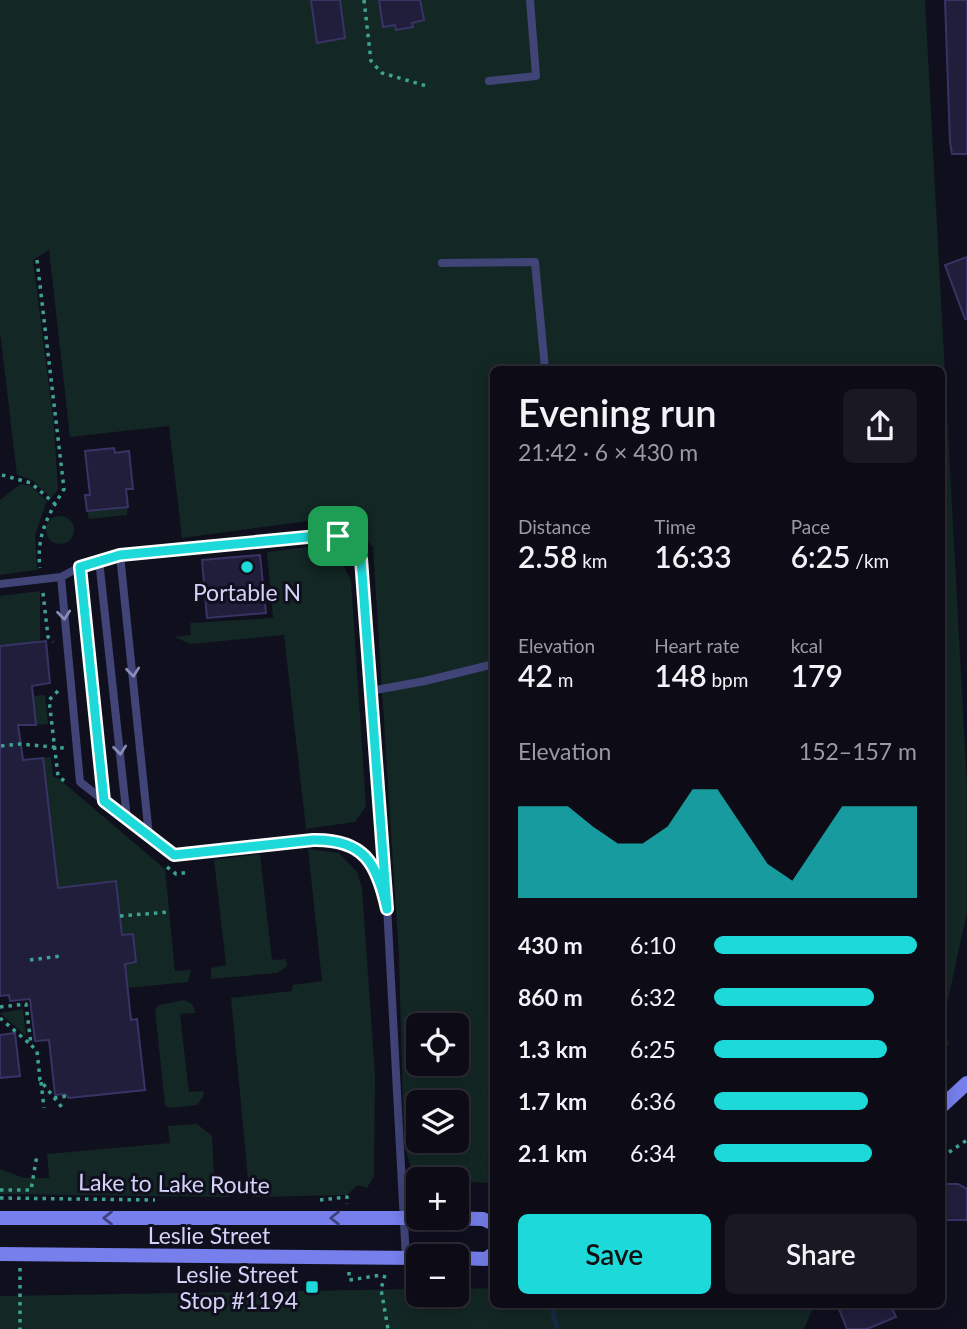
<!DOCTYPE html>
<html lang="en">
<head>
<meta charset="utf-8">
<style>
	body { margin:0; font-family:Lato,sans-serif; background:#1a1923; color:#f1f3f6; height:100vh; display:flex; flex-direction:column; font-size:26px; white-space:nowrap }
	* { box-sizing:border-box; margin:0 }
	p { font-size:23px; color:#9a9ba1 }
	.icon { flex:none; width:38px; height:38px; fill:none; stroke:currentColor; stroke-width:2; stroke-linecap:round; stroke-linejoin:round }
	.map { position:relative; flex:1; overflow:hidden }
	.side { position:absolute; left:490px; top:366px; width:455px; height:942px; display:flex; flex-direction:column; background:#0c0b16; border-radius:10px; box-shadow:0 4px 18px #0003,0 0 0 2px #2c2b35 }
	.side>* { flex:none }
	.buttons { position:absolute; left:406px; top:1013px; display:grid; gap:14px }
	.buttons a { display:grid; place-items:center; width:63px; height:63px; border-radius:10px; background:#0c0b16; box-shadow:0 4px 18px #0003,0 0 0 2px #2c2b35; font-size:35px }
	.pin { position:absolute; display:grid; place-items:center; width:60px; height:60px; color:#fff; margin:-30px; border-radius:14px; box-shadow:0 4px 10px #0006 }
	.round { display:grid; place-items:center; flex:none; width:74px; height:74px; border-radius:10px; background:#1a1923 }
	.head { display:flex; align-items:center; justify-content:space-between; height:119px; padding:0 28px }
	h1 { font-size:38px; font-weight:600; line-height:52px }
	.figures { display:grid; grid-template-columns:repeat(3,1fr); gap:10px; height:119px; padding:7px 28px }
	.figures div { display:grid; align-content:center }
	.figures b { font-size:30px; font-weight:600 }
	.figures small { font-size:19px; font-weight:400 }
	.figures p { font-size:19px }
	.chart { height:196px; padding:14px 28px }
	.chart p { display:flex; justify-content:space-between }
	.chart svg { width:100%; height:126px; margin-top:7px; fill:#1ed9d9; opacity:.7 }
	.button { display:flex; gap:14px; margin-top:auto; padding:14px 28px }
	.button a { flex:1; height:80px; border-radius:10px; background:#1ed9d9; color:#111; font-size:28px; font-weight:600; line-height:80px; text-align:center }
	.button a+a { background:#1a1923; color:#f1f3f6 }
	ul { padding:0 28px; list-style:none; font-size:23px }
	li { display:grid; grid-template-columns:112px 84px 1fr; align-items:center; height:52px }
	li i { height:18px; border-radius:9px; background:#1ed9d9 }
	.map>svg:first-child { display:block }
	.green { fill:#132724; fill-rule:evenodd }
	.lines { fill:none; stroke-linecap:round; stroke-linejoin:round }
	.stream { stroke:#152b42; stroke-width:5 }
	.building { fill:#211e3c; stroke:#383365; stroke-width:2 }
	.path { stroke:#3da292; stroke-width:3.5; stroke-dasharray:3.5 5; stroke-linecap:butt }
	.lane { stroke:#404477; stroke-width:8 }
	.secondary { stroke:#767fec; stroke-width:14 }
	.oneway { stroke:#8a8bb8 }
	.oneway2 { stroke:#3e417b }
	.route-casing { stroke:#fff; stroke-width:14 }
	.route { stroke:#1ed9d9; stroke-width:9 }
	.poi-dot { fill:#1ed9d9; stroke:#100f1e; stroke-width:2.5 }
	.labels { text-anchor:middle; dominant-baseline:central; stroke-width:6; stroke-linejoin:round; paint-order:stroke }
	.poi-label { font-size:23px; fill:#d3d2f9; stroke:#100f1e }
	.street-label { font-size:23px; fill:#d3d2f9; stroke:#100f1e }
</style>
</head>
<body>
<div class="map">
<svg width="967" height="1329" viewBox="0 0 967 1329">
	<rect width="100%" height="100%" fill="#100f1e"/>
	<path class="green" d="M0,0H925L967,787V912L942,1027L949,1044L942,1050V369H494L493,1183L418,1180L416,1183L404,1145L399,958L373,548L358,527L331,518L182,538L169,426L70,437L49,250L33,260L54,426L58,490L51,498L32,480L17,475L0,332ZM418,1026H457V1064H418ZM418,1102H457V1141H418Z
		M20,484L31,486L47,501L35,535L37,570L0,575V500Z
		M128,507L127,515L89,519L87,511Z
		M46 530a14 14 0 1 1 28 0a14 14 0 1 1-28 0Z
		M317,546L340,559L351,580L366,806L355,822L306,829L284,635L190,644L175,637L191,635L190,623L273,618L267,552Z
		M40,591V642L0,646V596Z
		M45,695L48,724L36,725L33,696Z
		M51,757L53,777L58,778L165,869L175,971L191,970L188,982L127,988L125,964L136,962L133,934L122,935L116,882L58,888L43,758Z
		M308,849L339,853L357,872L362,887L375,1075L374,1176L367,1188L358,1185L347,1195L253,1197L248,1179L231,998L292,991L293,985L322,981Z
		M260,854L272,960L286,959L287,966L277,973L211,979V968L226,965L214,860Z
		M184,1000L192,1004L196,1013L180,1014L189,1092L204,1091L203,1097L197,1105L170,1108L165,1105L155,1010L159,1005Z
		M23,1009L26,1036L0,1013Z
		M197,1124L212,1136L214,1176L225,1177L230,1197L0,1194V1169L24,1178H49L47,1154L170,1143L168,1126Z
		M493,1288L494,1304H815L804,1329H0V1296L418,1289V1295H457V1289Z"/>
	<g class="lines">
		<path class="stream" d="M551,1304L557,1329"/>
	</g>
	<path class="building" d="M311,0H340L345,38L317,43Z
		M379,0H420L424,20L412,23L413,27L396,30L395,25L383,27Z
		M945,0H967V154H952L950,142Z
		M967,257V319H965L945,265Z
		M114,448L115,453L129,451L133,489H126L128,507L87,511L85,495H90L85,451Z
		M260,555L266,613L207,618L202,560Z
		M46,641L50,683L32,686L36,725H18L23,760L43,758L58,888L116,881L122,935L133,934L136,962L125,964L131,1020L137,1019L145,1090L69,1098L65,1094L55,1095L49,1040L35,1041L30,999L10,1001L9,995L0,996V646Z
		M15,1033L20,1076L0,1078V1035Z
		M942,1184H958L967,1189V1220H942Z
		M837,1304H890L896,1317L867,1329H847Z"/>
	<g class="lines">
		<path class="path" d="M364,0L371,61L382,73L430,87
			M37,260L64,489C48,515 36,536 40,568
			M2,475L31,483L55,504
			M43,593L48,637L53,642
			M58,691L49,700L58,776L67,783
			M1,746L20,744L64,748
			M167,867L176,874L190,872
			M120,916L169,912
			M30,960L61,956
			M0,1007L26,1004L31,1045L37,1051L40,1080L64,1110
			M0,1018L30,1044
			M41,1082L44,1108
			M54,1098L68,1096
			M942,1157L967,1140
			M0,1190H31L37,1155
			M0,1198L155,1200
			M320,1200L347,1197V1204
			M20,1268V1329
			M349,1272V1280L382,1275
			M385,1275L381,1289L388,1329"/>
		<path class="lane" d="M489,81L536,76L530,0
			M442,263L535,262L545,369
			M120,555L149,836
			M99,560L127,819
			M80,567L105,801
			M0,584L61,577
			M370,691L361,559L352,544L338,536L120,555L80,567L61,577L80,782L174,855L313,840C364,839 377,863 387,909
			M386,886L370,691L425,681L494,664
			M387,906L406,1259"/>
		<path class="secondary" d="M942,1106L967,1083
			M0,1218H418
			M440,1218L483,1219L494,1224
			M0,1254L418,1258
			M457,1258L486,1259L494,1253"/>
	</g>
	<defs><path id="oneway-chevron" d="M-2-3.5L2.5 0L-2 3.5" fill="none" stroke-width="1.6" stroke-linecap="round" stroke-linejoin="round" transform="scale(1.75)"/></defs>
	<g class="oneway">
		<use href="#oneway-chevron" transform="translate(64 615) rotate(84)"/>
		<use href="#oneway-chevron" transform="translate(133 672) rotate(84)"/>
		<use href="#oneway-chevron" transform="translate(120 750) rotate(84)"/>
	</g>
	<g class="oneway2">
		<use href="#oneway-chevron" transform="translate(108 1218) rotate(-180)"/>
		<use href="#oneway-chevron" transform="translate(335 1218) rotate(-180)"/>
	</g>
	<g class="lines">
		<g class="route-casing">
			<path id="route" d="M328,535L352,544L361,559L387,909C377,863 364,839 313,840L174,855L104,801L80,567L120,555Z"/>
		</g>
		<use href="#route" class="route"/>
	</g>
	<g class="poi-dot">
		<circle cx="247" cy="567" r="7"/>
		<rect x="305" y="1280" width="14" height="14" rx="3.5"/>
	</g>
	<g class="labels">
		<g class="poi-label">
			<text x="247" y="592">Portable N</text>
			<text x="298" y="1274" text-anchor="end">Leslie Street<tspan x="298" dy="26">Stop #1194</tspan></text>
		</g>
		<g class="street-label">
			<text transform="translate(174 1183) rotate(1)">Lake to Lake Route</text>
			<text x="209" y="1235">Leslie Street</text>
		</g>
	</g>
</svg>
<div class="buttons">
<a><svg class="icon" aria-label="locate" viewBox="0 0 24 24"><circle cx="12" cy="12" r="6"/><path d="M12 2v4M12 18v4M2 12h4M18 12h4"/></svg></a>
<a><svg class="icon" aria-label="layers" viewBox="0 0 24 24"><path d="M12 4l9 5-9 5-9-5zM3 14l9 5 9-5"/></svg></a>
<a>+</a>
<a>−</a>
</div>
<div class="pin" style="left:338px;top:536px;background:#1e9e55"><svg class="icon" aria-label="arrive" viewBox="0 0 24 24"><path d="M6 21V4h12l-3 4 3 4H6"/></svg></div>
<section class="side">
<div class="head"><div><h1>Evening run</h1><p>21:42 · 6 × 430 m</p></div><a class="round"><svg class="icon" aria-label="share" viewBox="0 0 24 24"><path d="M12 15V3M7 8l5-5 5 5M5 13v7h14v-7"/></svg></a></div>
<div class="figures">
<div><p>Distance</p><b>2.58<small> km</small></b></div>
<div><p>Time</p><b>16:33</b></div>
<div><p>Pace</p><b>6:25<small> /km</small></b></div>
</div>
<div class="figures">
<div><p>Elevation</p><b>42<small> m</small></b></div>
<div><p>Heart rate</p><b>148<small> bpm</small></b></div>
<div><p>kcal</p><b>179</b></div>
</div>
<div class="chart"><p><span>Elevation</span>152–157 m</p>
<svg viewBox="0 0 160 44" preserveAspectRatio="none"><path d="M0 44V12L10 12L20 12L30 19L40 25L50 25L60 19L70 6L80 6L90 19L100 32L110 38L120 25L130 12L140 12L150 12L160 12V44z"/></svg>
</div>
<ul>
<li><b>430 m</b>6:10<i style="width:100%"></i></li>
<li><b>860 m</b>6:32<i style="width:79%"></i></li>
<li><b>1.3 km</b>6:25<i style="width:85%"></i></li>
<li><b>1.7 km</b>6:36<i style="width:76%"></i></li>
<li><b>2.1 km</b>6:34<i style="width:78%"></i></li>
</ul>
<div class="button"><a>Save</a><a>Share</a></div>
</section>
</div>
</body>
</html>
